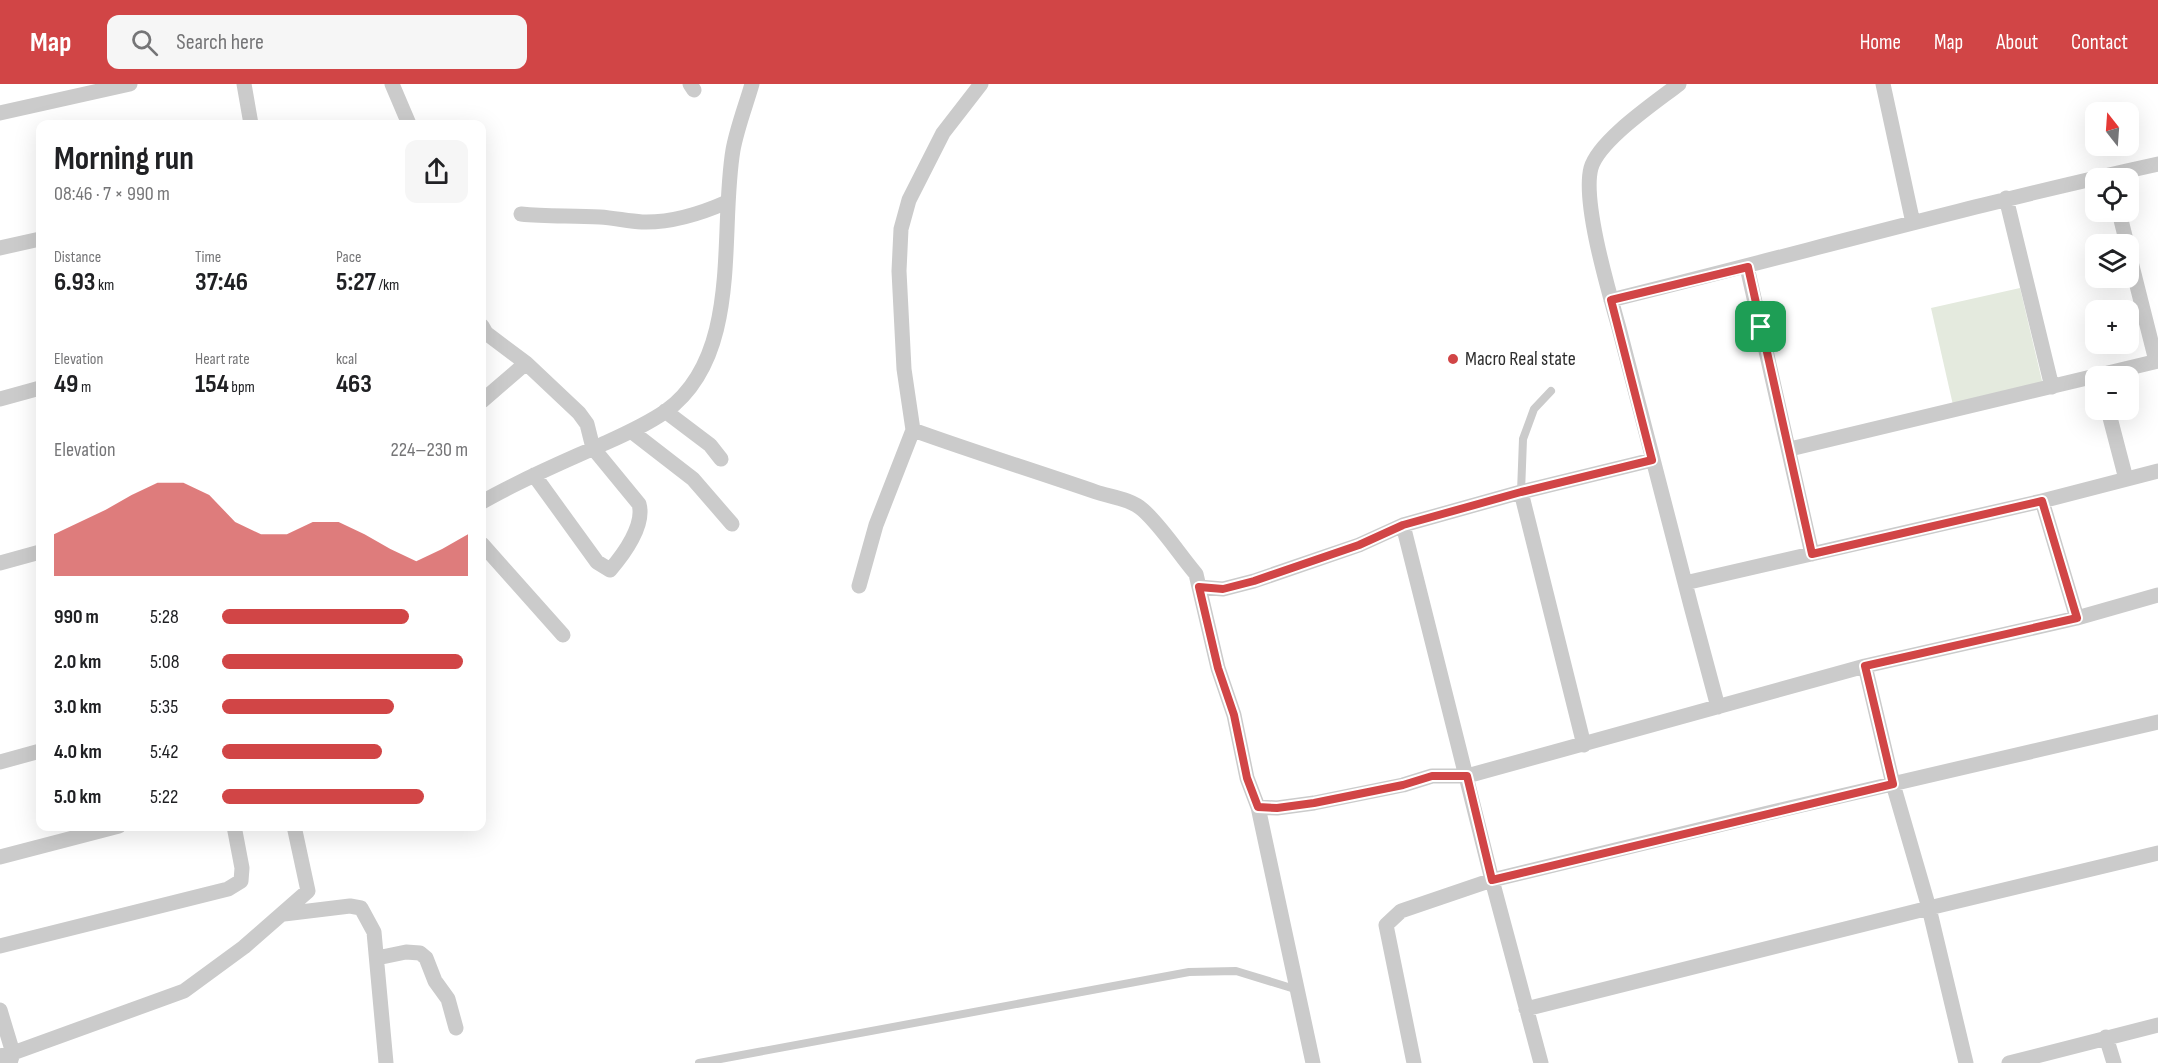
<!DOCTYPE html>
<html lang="en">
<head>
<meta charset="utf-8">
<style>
	body { margin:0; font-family:"Sofia Sans Condensed",sans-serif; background:#f6f6f6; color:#202124; height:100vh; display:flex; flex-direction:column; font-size:22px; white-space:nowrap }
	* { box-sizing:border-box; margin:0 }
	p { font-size:20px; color:#757577 }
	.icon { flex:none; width:33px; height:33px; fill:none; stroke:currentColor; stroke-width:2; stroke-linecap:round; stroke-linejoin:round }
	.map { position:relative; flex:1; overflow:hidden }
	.details { position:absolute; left:36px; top:36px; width:450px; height:711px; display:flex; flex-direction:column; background:#fff; border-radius:12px; box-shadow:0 6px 24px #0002 }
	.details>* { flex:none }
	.needle { width:39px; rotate:343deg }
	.fabs { position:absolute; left:2085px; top:18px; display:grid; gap:12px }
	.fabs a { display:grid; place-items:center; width:54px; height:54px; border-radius:12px; background:#fff; box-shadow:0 6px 24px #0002; font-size:30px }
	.pin { position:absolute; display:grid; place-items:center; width:51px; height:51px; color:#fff; margin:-26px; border-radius:12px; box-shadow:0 3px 9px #0006 }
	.round { display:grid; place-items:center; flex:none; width:63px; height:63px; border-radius:12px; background:#f6f6f6 }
	.summary { display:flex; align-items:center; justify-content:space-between; height:102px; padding:0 18px }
	h1 { font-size:33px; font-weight:700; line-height:45px }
	.figures { display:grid; grid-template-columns:repeat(3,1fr); gap:9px; height:102px; padding:6px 18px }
	.figures div { display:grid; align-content:center }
	.figures b { font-size:26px; font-weight:700 }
	.figures small { font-size:16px; font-weight:400 }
	.figures p { font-size:16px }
	.chart { height:168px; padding:12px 18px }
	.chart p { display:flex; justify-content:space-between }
	.chart svg { width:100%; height:108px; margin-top:6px; fill:#d14546; opacity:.7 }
	ul { padding:0 18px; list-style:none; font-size:20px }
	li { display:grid; grid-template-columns:96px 72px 1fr; align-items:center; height:45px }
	li i { height:15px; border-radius:8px; background:#d14546 }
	header { display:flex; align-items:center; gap:36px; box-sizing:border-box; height:84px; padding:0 30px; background:#d14546; color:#fff }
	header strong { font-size:28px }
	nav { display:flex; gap:33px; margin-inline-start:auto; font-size:21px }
	.search { width:420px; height:54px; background:#f6f6f6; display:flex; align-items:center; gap:15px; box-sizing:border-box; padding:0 21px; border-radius:12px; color:#757577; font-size:22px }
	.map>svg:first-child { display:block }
	.green { fill:#e4eade }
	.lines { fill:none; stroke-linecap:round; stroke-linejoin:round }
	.service { stroke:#cbcbcb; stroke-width:8 }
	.minor { stroke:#cbcbcb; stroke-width:15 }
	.route-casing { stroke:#fff; stroke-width:12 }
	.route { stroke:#d14546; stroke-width:8 }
	.poi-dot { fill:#d14546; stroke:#fff; stroke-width:2 }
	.labels { text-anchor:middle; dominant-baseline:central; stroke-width:6; stroke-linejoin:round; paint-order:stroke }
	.poi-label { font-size:20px; fill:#2e2e2e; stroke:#fff; text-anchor:start }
</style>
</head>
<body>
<header>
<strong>Map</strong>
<div class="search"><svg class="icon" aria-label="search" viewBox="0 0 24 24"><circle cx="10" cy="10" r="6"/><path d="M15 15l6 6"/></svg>Search here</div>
<nav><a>Home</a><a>Map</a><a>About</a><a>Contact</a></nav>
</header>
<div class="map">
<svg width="2158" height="979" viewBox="0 0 2158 979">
	<rect width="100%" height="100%" fill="#fff"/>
	<path class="green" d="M2020,204L2043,301L1953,321L1931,224Z"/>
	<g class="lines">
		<path class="service" d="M1521,408L1523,355L1534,325L1551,307
			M699,979L1189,888L1236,887L1298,906"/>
		<path class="minor" d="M244,0L251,40
			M392,0L409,40
			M690,0L694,6
			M1679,0C1656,18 1599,56 1591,84C1582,118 1609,208 1619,244C1651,371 1684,497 1718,623
			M1883,0L1913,139
			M0,29L130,0
			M2006,114L2052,303
			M2119,128L2127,160
			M521,130C547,133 574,131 600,133C614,134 628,137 642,138C672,139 700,130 727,118
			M0,164L40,155
			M2128,166L2156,277
			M1747,183L1812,470
			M1611,216C1794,171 1975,120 2158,80
			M482,242L486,249L526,279L579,329L587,340L593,364L639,420C645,441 624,470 610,486L597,478L534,391
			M0,315L40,304
			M482,317L526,279
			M2108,326L2126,395
			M665,327L710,361L721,375
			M913,346C974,368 1035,387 1096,408C1111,413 1131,415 1143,426C1162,443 1179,470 1196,490L1199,503L1223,505L1254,497L1359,461L1403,441L1521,408L1652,376
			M631,347L693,395L732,440
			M1790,365L2158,277
			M1521,408L1584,661
			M2042,417L2077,534
			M482,418C520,396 561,379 601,361C623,351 646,341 666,327C743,271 719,149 733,66C737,44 746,21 752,0
			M1403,441L1492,796L1541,979
			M482,460L563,551
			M0,479L40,468
			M1685,499L2042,417L2158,387
			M859,502L876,441L913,346L904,285L899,187L901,145L909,116L943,49L981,0
			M1199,503L1218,584L1234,631L1247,694L1258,723L1313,979
			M1865,582L1893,700L1929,824L1966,979
			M0,678L40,667
			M1258,723L1277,724L1314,719L1403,701L1432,692H1467L1865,582L2077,534L2158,511
			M0,773L119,742
			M284,830L350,822L361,824L374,848L386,979
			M0,862L228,805L241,797L242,784L234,742
			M377,874L406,868L420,869L426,874L435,897L448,915L456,944
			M1526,925L1929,824L2158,769
			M0,926L13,969L10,979
			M2106,953L2114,979
			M0,972L13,969L184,907L244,863L308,807L294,742
			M1414,979L1386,841L1401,827L1492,796L1768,729L2158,638
			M2009,979L2158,941"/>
	</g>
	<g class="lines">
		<g class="route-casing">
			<path id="route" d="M1748,183L1812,470L2042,417L2077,534L1865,582L1893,700L1492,796L1467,692H1432L1403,701L1314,719L1277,724L1258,723L1247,694L1234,631L1218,584L1199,503L1223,505L1254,497L1359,461L1403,441L1521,408L1652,376L1611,216Z"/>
		</g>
		<use href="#route" class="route"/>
	</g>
	<circle class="poi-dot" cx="1453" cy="275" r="6"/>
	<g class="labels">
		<g class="poi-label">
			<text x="1465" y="275">Macro Real state</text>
		</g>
	</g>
</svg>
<div class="fabs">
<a><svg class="needle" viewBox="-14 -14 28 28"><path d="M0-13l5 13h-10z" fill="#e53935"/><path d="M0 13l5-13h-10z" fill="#757577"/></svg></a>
<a><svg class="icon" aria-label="locate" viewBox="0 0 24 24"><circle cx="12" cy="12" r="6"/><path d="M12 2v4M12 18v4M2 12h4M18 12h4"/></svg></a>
<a><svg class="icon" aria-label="layers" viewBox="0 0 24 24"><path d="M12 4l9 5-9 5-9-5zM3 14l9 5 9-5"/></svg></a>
<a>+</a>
<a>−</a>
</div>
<div class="pin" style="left:1761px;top:243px;background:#1e9e55"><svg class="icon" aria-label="arrive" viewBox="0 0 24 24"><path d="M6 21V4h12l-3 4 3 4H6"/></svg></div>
<section class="details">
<div class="summary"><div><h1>Morning run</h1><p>08:46 · 7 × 990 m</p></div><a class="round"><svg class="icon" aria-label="share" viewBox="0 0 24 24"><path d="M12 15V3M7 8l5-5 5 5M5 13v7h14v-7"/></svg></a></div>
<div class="figures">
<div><p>Distance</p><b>6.93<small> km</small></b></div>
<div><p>Time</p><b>37:46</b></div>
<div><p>Pace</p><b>5:27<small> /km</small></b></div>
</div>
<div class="figures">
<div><p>Elevation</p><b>49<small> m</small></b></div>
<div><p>Heart rate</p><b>154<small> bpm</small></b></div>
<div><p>kcal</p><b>463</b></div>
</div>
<div class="chart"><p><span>Elevation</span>224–230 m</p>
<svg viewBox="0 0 160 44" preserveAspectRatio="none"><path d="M0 44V27L10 22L20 17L30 11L40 6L50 6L60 11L70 22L80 27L90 27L100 22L110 22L120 27L130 33L140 38L150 33L160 27V44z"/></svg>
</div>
<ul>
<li><b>990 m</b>5:28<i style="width:76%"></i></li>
<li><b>2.0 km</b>5:08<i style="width:98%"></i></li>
<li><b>3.0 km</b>5:35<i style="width:70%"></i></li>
<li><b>4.0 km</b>5:42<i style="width:65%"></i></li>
<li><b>5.0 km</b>5:22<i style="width:82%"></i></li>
</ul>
</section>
</div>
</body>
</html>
